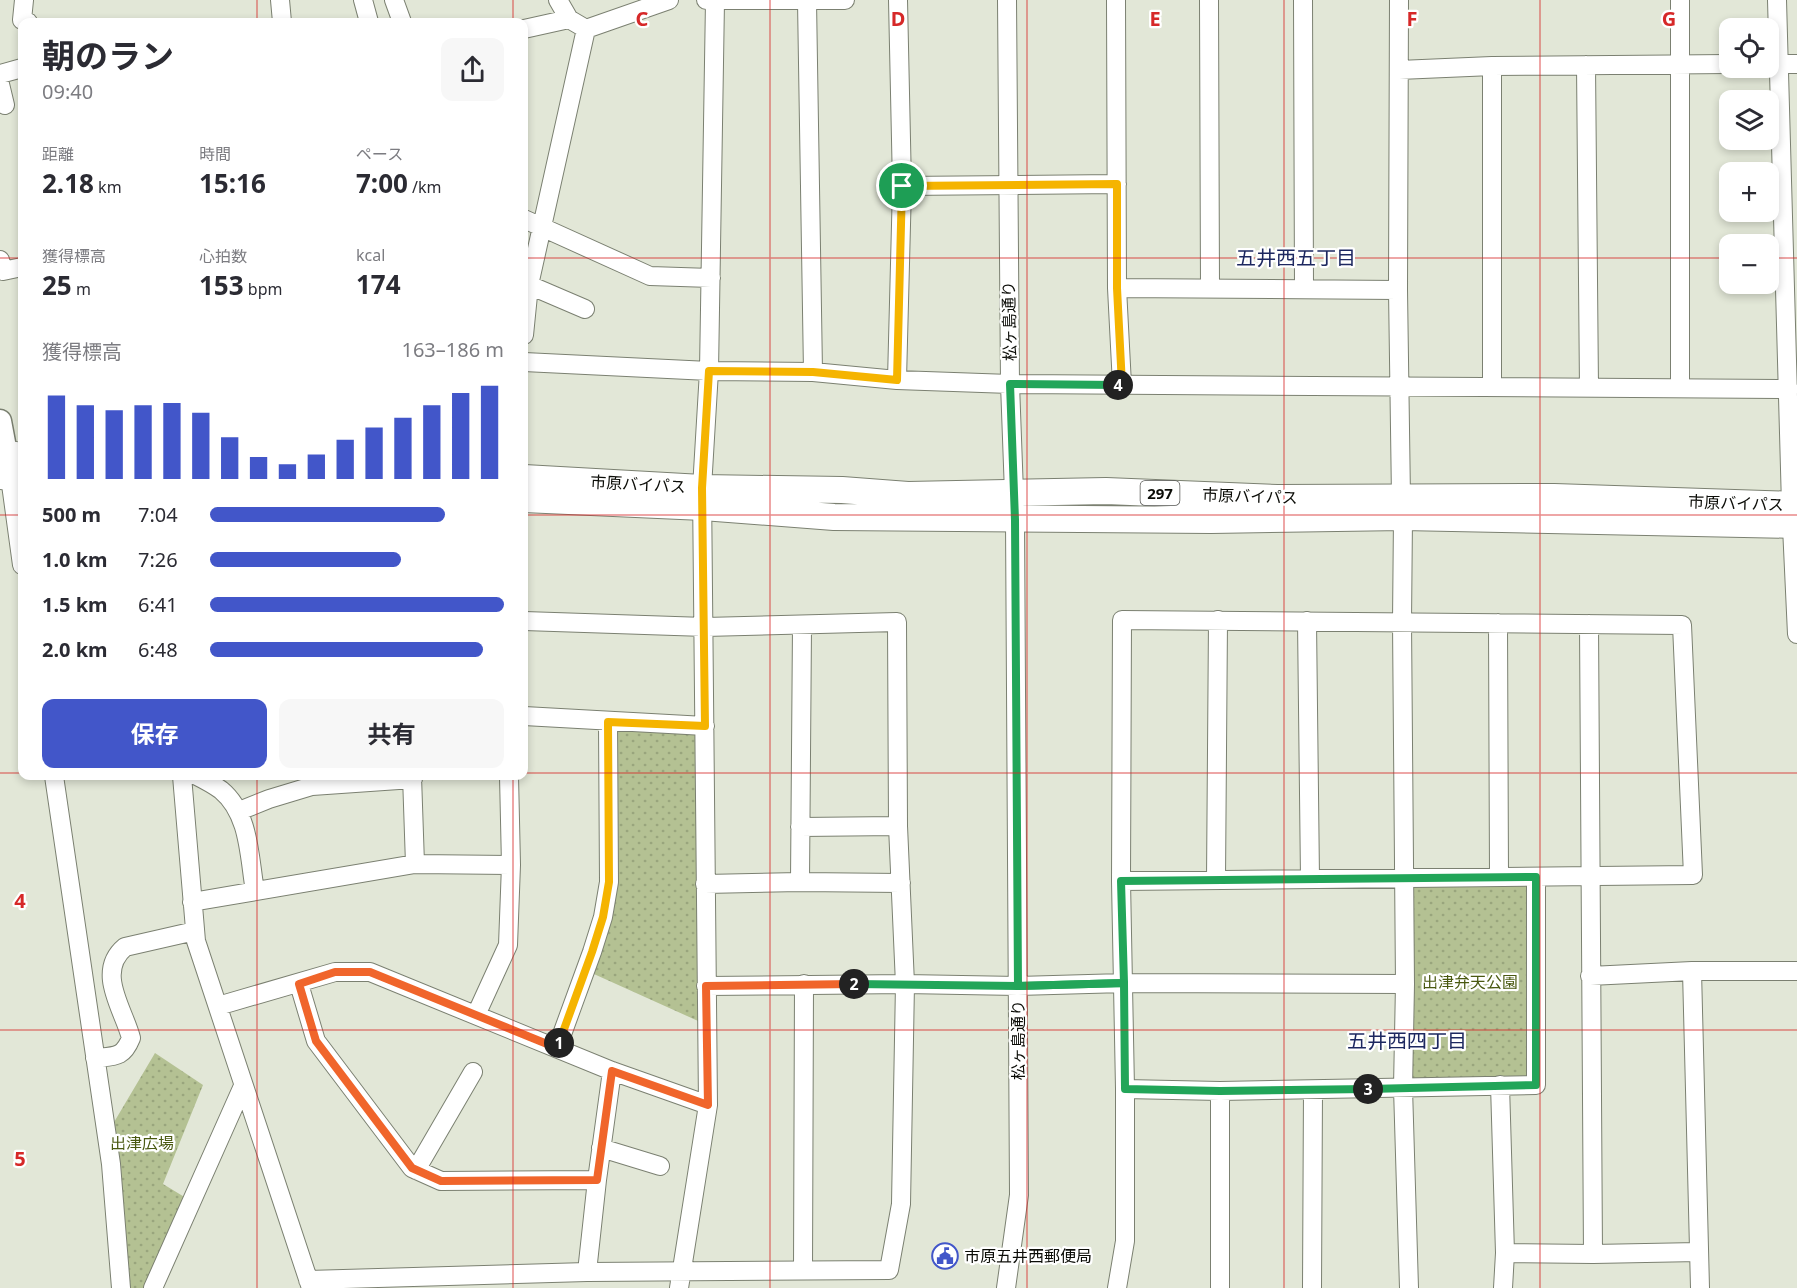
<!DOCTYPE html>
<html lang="ja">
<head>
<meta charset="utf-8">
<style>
	body { margin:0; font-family:"Noto Sans","Noto Sans JP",sans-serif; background:#f7f7f7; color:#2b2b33; height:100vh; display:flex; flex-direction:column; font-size:22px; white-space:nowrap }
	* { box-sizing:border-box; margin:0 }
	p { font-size:20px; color:#7c7c81 }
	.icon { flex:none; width:33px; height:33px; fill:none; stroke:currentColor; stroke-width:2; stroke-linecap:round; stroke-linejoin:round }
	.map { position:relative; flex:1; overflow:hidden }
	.side { position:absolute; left:18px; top:18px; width:510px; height:762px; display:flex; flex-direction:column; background:#fff; border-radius:12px; box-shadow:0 3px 9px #0003 }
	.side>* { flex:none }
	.buttons { position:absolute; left:1719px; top:18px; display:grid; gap:12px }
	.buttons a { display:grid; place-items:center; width:60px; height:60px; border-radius:12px; background:#fff; box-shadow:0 3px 9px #0003; font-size:30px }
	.pin { position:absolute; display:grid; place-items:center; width:51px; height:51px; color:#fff; margin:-26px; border:3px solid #fff; border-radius:50%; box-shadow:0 2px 6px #0007 }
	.km { position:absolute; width:30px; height:30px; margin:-15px; border-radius:50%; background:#222; color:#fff; font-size:16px; line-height:30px; text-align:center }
	.round { display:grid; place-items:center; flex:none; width:63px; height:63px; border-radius:12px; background:#f7f7f7 }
	.summary { display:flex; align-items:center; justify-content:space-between; height:102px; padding:0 24px }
	h1 { font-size:33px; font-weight:700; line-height:45px }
	.figures { display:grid; grid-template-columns:repeat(3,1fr); gap:9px; height:102px; padding:6px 24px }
	.figures div { display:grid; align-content:center }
	.figures b { font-size:26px; font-weight:700 }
	.figures small { font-size:16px; font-weight:400 }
	.figures p { font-size:16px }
	.chart { height:168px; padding:12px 24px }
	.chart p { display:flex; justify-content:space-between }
	.chart svg { width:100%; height:108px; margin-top:6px; stroke:#4256c9; stroke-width:6 }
	.button { display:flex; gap:12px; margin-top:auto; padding:12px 24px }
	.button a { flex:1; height:69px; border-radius:12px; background:#4256c9; color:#fff; font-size:24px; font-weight:700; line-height:69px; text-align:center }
	.button a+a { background:#f7f7f7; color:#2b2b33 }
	ul { padding:0 24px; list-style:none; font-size:20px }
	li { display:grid; grid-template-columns:96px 72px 1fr; align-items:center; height:45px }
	li i { height:15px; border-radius:8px; background:#4256c9 }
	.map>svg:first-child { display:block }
	.green { fill:url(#green-dots) }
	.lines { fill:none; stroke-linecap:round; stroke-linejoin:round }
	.minor-casing { stroke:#7b8071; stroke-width:20 }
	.major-casing { stroke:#7b8071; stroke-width:25 }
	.highway-casing { stroke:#7b8071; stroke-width:28 }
	.minor { stroke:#fff; stroke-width:18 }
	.major { stroke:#fff; stroke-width:22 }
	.highway { stroke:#fff; stroke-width:26 }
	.split-1-casing { stroke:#fff; stroke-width:12 }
	.split-2-casing { stroke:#fff; stroke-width:12 }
	.split-3-casing { stroke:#fff; stroke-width:12 }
	.split-4-casing { stroke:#fff; stroke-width:12 }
	.split-5-casing { stroke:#fff; stroke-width:12 }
	.split-1 { stroke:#f5b400; stroke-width:8 }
	.split-2 { stroke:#f0652b; stroke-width:8 }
	.split-3 { stroke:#22a559; stroke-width:8 }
	.split-4 { stroke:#22a559; stroke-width:8 }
	.split-5 { stroke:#f5b400; stroke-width:8 }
	.grid { fill:none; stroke:#d62828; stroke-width:1.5; stroke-opacity:0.55 }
	.labels { text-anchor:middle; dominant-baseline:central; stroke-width:4.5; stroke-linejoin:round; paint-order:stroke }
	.shield { fill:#fff; stroke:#545551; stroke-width:1.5 }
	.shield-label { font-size:15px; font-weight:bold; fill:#0b0c07 }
	.street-label { font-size:16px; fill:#0b0c07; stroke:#fff }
	.park-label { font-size:16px; fill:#4a5911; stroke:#fff }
	.poi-label { font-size:16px; fill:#0b0c07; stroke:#fff; text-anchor:start }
	.quarter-label { font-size:20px; fill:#1d2860; stroke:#fff }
	.grid-label { font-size:20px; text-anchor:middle; font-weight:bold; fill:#d62828; stroke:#fff; stroke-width:4.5; stroke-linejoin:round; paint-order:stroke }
</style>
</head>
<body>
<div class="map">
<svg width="1797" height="1288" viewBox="0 0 1797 1288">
	<defs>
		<pattern id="green-dots" width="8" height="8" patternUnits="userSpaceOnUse" patternTransform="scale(1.5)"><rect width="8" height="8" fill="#b4c193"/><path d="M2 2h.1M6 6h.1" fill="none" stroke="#99a57d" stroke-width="1.8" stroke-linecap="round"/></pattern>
	</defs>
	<rect width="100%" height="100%" fill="#e2e7d7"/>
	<path class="green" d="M608,722L705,726L707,1025L585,970L603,917Z
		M1536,877V1085L1403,1088L1404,878Z
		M155,1053L203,1085L163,1184L191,1201L144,1288H120L107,1134Z"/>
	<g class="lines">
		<g class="minor-casing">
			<path id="minor" d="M24,0L22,20L28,22
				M280,0L282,22
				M363,0L369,22
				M394,0L402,22
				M706,0H845
				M1116,0L1117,288L1122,385
				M1209,0L1210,289
				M1303,0L1304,289
				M1399,0L1398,290L1401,498
				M1680,0V388
				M1777,0L1791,505L1797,634
				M807,1L813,372
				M524,29L569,19
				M586,29L669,0
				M1768,64H1797
				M1586,65L1589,388
				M1399,70L1492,66L1730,64
				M0,74L22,68
				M0,84L5,105
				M902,186L1117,184
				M524,219L650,276L711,278
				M0,260L3,271L22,267
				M524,285H529L585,309
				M1117,288L1398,290
				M524,335L529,285L586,29L569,19L558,0
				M524,362L709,371L813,372L897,380L1010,384L1789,389
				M897,380L902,186L898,0
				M1492,387V66
				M10,477L22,565
				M1403,517L1402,622L1405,984L1403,1088L1409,1288
				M1307,621L1310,879
				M1498,623L1499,877
				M1589,624L1593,1254
				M524,716L705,726
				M54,776L111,1164L121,1288
				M182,776L196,941L311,1288
				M197,776C205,780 214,785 221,790C250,814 249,857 255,891
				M412,776L415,864
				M239,811L269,799L312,786L413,779
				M800,827L898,826
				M1216,880L1218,620
				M800,882L802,626
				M705,884L800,882L901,883
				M192,902L415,864L511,865
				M1692,971L1700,1288
				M1590,976L1692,971H1797
				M299,984L316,1041L412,1168L441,1181L597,1180
				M706,986L905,984L1018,986L1124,983L1405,984
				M218,1006L335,972H370L612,1071L708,1105
				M476,1015L508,945L511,865L509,776
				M557,1048L592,952L603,917L609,882L608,722
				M95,1058C115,1056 123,1058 131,1038C124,1010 95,972 125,947L195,931
				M1500,1085L1505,1253L1503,1288
				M1125,1089L1220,1091L1536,1085V877
				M601,1148L660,1166
				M416,1170L473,1072
				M1505,1253L1593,1254L1698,1252
				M803,1270L804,984
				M587,1272L597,1180L612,1071
				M308,1280L587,1272L889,1270L901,1204L905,984L898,826L897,622L705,627L524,621
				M153,1288L243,1086
				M679,1288L708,1105L702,488L709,371L715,1
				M1006,1288L1019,1195L1015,520L1010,384L1007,0
				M1117,1288L1125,1241V1089L1121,881L1122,620L1682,625L1693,875L1121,881
				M1220,1288V1091
				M1312,1288L1313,1090"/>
		</g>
		<g class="major-casing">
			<path id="major" d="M0,421L9,469"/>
		</g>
		<g class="highway-casing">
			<path id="highway" d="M0,453L22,456
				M0,476L22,478
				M524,478L702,488L842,490L908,495L1106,491L1277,498L1554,497L1797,505
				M524,499L703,507L834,517L1211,520L1403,517L1797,525"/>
		</g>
		<use href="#minor" class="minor"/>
		<use href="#major" class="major"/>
		<use href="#highway" class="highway"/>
	</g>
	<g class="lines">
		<g class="split-1-casing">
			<path id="split-1" d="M559,1043L592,952L603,917L609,882L608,722L705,726L702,488L709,371L813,372L897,380L902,186"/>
		</g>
		<g class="split-2-casing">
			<path id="split-2" d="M559,1043L557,1048L370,972H335L299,984L316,1041L412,1168L441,1181L597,1180L612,1071L708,1105L706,986L854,984"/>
		</g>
		<g class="split-3-casing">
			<path id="split-3" d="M854,984L1018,986L1124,983L1121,881L1536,877V1085L1368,1089"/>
		</g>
		<g class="split-4-casing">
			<path id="split-4" d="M1118,385L1010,384L1015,520L1018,986L1124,983L1125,1089L1220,1091L1368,1089"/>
		</g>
		<g class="split-5-casing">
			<path id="split-5" d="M902,186L1117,184V288L1122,385H1118"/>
		</g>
		<use href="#split-1" class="split-1"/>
		<use href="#split-2" class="split-2"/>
		<use href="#split-3" class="split-3"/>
		<use href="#split-4" class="split-4"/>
		<use href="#split-5" class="split-5"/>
	</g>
	<path class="grid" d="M257,0V22M513,0V22M770,0V1288M1027,0V1288M1284,0V1288M1540,0V1288M0,258H22M524,258H1730M1768,258H1797M0,515H22M524,515H1797M0,773H22M524,773H1797M257,776V1288M513,776V1288M0,1030H1797"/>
	<defs>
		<g id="civic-ring" transform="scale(1.35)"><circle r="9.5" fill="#fff" stroke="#4256c9" stroke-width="1.5"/><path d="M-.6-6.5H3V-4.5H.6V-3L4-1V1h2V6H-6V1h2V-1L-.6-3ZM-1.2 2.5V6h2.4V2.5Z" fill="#4256c9"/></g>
	</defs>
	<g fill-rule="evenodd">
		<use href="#civic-ring" x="945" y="1256"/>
	</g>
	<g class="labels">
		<rect class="shield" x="1140.5" y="481" width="39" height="24" rx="4.5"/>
		<g class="shield-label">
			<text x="1160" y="493">297</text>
		</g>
		<g class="street-label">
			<text transform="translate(1009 321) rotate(-91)">松ヶ島通り</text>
			<text transform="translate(638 484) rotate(3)">市原バイパス</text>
			<text transform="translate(1250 496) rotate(2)">市原バイパス</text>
			<text transform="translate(1736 503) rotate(2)">市原バイパス</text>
			<text transform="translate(1018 1040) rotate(-90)">松ヶ島通り</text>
		</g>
		<g class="park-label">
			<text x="1470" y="982">出津弁天公園</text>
			<text x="142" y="1143">出津広場</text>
		</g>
		<g class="poi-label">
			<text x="964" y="1256">市原五井西郵便局</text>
		</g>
		<g class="quarter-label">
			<text x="1296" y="257">五井西五丁目</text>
			<text x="1407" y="1040">五井西四丁目</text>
		</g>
	</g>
	<g class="grid-label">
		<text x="642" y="26">C</text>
		<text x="898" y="26">D</text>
		<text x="1155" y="26">E</text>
		<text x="1412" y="26">F</text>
		<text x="1669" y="26">G</text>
		<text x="20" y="908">4</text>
		<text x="20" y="1166">5</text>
	</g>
</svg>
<div class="buttons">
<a><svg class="icon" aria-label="locate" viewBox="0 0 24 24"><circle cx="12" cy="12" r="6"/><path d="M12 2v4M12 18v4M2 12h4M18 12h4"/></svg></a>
<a><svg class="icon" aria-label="layers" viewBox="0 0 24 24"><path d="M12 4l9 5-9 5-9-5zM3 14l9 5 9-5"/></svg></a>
<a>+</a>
<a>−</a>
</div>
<div class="pin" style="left:902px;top:186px;background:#1e9e55"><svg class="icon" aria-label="arrive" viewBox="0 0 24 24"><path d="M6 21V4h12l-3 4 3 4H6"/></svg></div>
<b class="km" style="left:559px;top:1043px">1</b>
<b class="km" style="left:854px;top:984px">2</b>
<b class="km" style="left:1368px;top:1089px">3</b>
<b class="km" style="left:1118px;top:385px">4</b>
<section class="side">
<div class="summary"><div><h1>朝のラン</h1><p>09:40</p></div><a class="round"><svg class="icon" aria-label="share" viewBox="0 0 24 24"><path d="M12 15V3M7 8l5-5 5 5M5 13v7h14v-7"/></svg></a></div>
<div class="figures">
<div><p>距離</p><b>2.18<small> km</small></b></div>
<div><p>時間</p><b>15:16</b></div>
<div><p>ペース</p><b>7:00<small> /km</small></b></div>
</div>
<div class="figures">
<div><p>獲得標高</p><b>25<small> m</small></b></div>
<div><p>心拍数</p><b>153<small> bpm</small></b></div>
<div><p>kcal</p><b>174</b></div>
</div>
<div class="chart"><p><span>獲得標高</span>163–186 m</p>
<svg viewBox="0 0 160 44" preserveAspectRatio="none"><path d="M5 44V10M15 44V14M25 44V16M35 44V14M45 44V13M55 44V17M65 44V27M75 44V35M85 44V38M95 44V34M105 44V28M115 44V23M125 44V19M135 44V14M145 44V9M155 44V6"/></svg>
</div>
<ul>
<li><b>500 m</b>7:04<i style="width:80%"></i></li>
<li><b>1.0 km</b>7:26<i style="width:65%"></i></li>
<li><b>1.5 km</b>6:41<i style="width:100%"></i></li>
<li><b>2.0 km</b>6:48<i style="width:93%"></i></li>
</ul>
<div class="button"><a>保存</a><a>共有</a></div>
</section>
</div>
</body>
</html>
